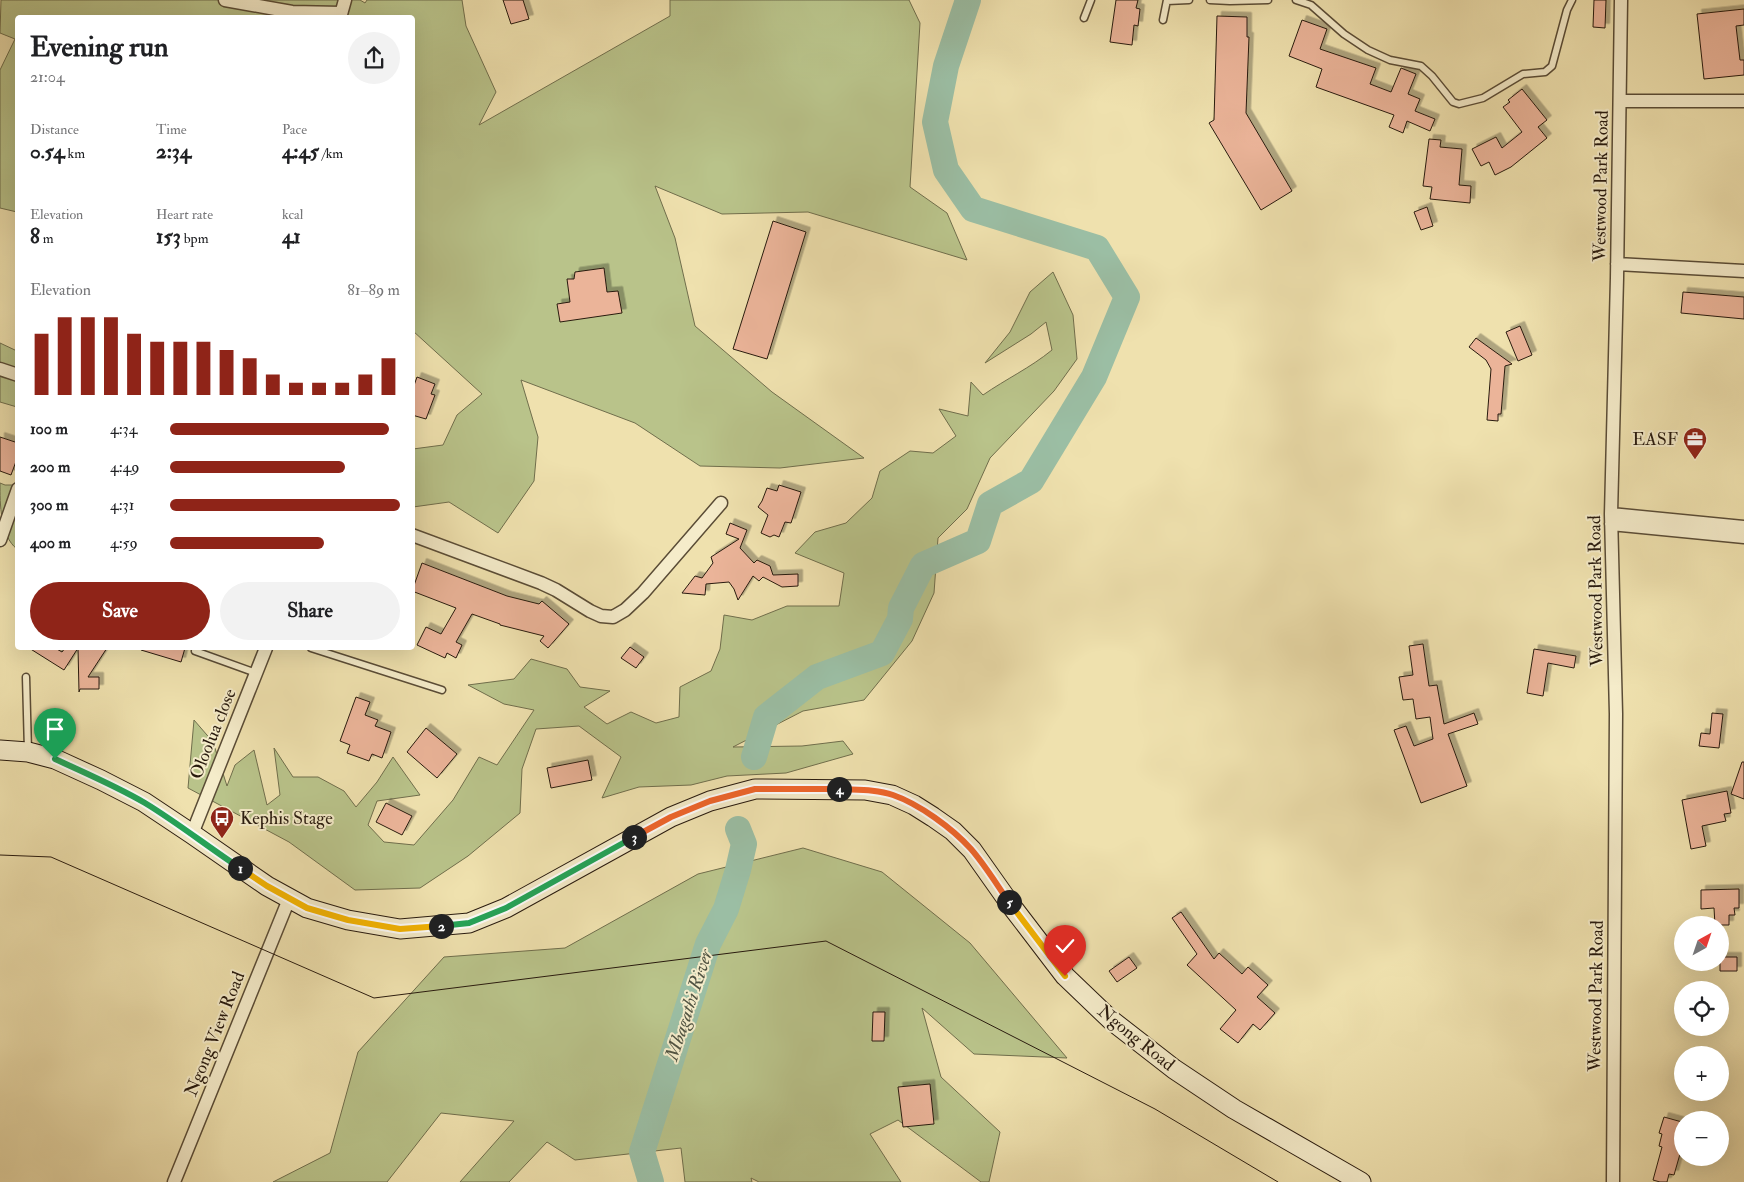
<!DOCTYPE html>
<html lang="en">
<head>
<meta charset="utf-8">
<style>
	body { margin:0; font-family:"IM FELL Double Pica",serif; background:#f2f2f2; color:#202124; height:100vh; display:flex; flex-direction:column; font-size:19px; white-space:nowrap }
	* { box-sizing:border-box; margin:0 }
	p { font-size:16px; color:#757577 }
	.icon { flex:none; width:28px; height:28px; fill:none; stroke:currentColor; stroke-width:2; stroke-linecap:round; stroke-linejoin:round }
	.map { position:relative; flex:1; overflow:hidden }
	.details { position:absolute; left:15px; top:15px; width:400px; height:635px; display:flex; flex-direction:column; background:#fff; border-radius:5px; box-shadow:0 5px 20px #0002 }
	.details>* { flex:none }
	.needle { width:32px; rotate:40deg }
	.fabs { position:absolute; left:1674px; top:916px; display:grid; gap:10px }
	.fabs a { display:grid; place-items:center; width:55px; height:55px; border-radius:50%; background:#fff; box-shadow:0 5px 20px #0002; font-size:25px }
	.pin { position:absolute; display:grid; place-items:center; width:42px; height:42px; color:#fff; margin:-51px -21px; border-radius:50% 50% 50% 0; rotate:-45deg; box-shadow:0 0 5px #0007 }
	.pin .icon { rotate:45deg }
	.km { position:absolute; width:25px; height:25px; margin:-12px; border-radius:50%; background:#222; color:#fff; font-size:14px; line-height:25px; text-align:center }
	.round { display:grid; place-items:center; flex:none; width:52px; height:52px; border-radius:26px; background:#f2f2f2 }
	.headline { display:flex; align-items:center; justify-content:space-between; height:85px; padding:0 15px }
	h1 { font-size:28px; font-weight:800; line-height:38px }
	.figures { display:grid; grid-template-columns:repeat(3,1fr); gap:8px; height:85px; padding:5px 15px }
	.figures div { display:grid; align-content:center }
	.figures b { font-size:21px; font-weight:800 }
	.figures small { font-size:14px; font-weight:400 }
	.figures p { font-size:14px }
	.chart { height:140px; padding:10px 15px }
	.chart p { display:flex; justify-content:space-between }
	.chart svg { width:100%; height:90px; margin-top:5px; stroke:#8f2418; stroke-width:6 }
	.action { display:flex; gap:10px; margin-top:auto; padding:10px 15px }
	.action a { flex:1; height:58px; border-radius:30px; background:#8f2418; color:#fff; font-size:20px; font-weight:800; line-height:58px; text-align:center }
	.action a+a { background:#f2f2f2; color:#202124 }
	ul { padding:0 15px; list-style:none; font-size:16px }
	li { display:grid; grid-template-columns:80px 60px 1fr; align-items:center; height:38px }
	li i { height:12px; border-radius:6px; background:#8f2418 }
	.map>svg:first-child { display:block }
	.green { fill:#b9c38a; stroke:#706e4c }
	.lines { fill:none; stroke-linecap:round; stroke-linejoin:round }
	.river { stroke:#9bbea4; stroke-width:26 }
	.building { fill:#ebb499; stroke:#281a0e; filter:url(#shadow) }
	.service-casing { stroke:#5a4c36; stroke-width:9 }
	.minor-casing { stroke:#5a4c36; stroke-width:15 }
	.secondary-casing { stroke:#281a0e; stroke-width:21 }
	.service { stroke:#f5ecca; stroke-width:6 }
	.minor { stroke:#f5ecca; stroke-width:12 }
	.secondary { stroke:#f5ecca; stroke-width:19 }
	.tram { stroke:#281a0e; stroke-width:1 }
	.split-1-casing { stroke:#fff; stroke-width:10 }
	.split-2-casing { stroke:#fff; stroke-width:10 }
	.split-3-casing { stroke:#fff; stroke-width:10 }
	.split-4-casing { stroke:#fff; stroke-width:10 }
	.split-5-casing { stroke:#fff; stroke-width:10 }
	.split-6-casing { stroke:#fff; stroke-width:10 }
	.split-1 { stroke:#22a559; stroke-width:6 }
	.split-2 { stroke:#f5b400; stroke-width:6 }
	.split-3 { stroke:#22a559; stroke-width:6 }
	.split-4 { stroke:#f0652b; stroke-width:6 }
	.split-5 { stroke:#f0652b; stroke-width:6 }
	.split-6 { stroke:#f5b400; stroke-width:6 }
	.labels { text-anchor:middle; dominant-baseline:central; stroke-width:4; stroke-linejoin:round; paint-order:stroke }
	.street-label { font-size:18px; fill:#281a0e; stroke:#f5ecca }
	.poi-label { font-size:18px; fill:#281a0e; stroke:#f5ecca; text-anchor:end }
	.water-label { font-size:19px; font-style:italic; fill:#505342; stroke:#f5ecca }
</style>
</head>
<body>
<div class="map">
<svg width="1744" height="1182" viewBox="0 0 1744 1182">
	<defs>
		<filter id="shadow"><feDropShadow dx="4.5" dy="-4.5" stdDeviation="0" flood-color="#0004"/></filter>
	</defs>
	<rect width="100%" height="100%" fill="#efe1ae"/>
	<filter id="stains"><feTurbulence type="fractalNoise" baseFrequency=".004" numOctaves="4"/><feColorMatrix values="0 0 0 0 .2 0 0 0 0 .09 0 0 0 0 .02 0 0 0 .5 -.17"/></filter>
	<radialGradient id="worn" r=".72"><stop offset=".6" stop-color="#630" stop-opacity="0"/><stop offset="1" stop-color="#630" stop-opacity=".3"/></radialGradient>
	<path class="green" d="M1,0H360L365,3L367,0H462L466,26L496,92L479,125L670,16V0H909L920,23L910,187L947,213L967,260L808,212L722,214L655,186L675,238L695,326L772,392L864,458L780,468L700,466L635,423L521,380L538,437L534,481L498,533L449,502L413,507V449L443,445L457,415L482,394L413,331L412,18H18L17,212L0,208V70L15,39L0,33Z
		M1053,272L1073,315L1077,359L1054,391L990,458L967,509L938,538L934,593L912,641L864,700L803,711L733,747L802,746L843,741L853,754L786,773L727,776L691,785L639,787L602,798L621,757L579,726L536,729L522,769L520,813L468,856L420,888L355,890L289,842L188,788L194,720L213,742L227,786L235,765L254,750L267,805L280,795L274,748L293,777H318L344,791L356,807L377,782L393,757L420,795L377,801L368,825L384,842L414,845L453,800L479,757L497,765L534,710L504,704L468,685L514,679L531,659L567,669L580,687L610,691L584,707L607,724L631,712L656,723L679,717L680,687L711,671L720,649L724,615L752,620L787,606H839L844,573L795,553L815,532L846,523L872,498L880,471L910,451L933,453L956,436L939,409L968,416L971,382L983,395C1006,379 1030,368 1052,350L1046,322L1031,334L985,363L1010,332L1030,292Z
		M0,343L17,351V407L0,402Z
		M0,483L5,485H17V549C0,536 0,504 0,483Z
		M803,848L882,872L970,943L1067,1058L974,1054L922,1008L941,1077L1000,1132L989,1182H981L898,1120L870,1134L901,1182H759L751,1178L752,1182H685L681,1148L575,1160L547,1142L509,1182H460L514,1121L441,1113L387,1182H273L330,1153L358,1052L444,957L565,948L698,874Z"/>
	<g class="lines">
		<path class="river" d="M754,757L766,717L817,677L882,653L900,619L901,608L923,565L978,541L990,504L1031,481L1094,377L1127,297L1097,248L973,209L946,170L935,122L946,66L968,0
			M651,1182L642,1152L708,944L726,909L738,870L744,844L738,829"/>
	</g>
	<path class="building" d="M503,0H523L529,19L511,24Z
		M1116,0H1138L1136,8L1140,9L1138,26L1134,25L1132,45L1110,42Z
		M1594,0H1606L1605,28L1593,27Z
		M1744,9V25L1736,26L1740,60H1744V75L1704,79L1697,14Z
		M1217,16L1247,17V37H1249L1246,113L1292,191L1261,210L1209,123L1214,120Z
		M1302,20L1327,29L1320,49L1376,68L1370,84L1391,92L1401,68L1416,74L1408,94L1420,99L1415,111L1435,119L1430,131L1407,121L1403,133L1389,127L1394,115L1316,87L1322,69L1289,56Z
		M1522,89L1547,120L1538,127L1547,138L1511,167L1495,175L1489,162L1481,166L1472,149L1496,137L1502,148L1522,132L1503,107L1510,102L1508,100Z
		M1429,139L1441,140L1440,147L1462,149L1459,185L1471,186L1470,203L1430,199L1432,187L1423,186Z
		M1427,207L1433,226L1421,230L1414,212Z
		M773,221L806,232L767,359L733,349Z
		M604,268L607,292L618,291L622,313L560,322L557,304L570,302L567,279H574L575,272Z
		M1683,292L1744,297V319L1681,313Z
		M1520,326L1532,355L1518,361L1506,332Z
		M1476,338L1512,364L1505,366L1501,414H1498V421L1487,420L1491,369L1486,360L1469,347Z
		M417,377L435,384L431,394L435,395L426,419L412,415V391Z
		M0,437L18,443V456L11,475L0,471Z
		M779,485L801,492L791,523L785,522L779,537L774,535L770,537L761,533L768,515L758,507L762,501L767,488L777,491Z
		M730,523L747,530L740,548L754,563L757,560L770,566L773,575L798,574V586L782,587L763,577L759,581L753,576L738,600L734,589L729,582L706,584L705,595L682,593L695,576L702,578L713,563L711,557L739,539L726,534Z
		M422,563L507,596L539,604L542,601L569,624L548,648L540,641L544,636L500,625V624L472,614L456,642L462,645L456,658L447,653L445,658L417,645L426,627L441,634L456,608L412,591Z
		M1423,644L1429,686L1437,685L1444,724L1474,713L1478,724L1448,734L1467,786L1421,803L1394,730L1406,726L1414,746L1433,739L1430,717L1416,719L1413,699L1403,700L1399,677L1413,675L1409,646Z
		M630,647L644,657L636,668L621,658Z
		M29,648H55L62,652L65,648H78L64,670Z
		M78,648H107L88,677H99V689H80L79,692Z
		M142,648H185L181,662L141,650Z
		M1534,649L1576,656L1574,668L1548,663L1543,696L1527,693Z
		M356,697L370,702L365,715L378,720L375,726L391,732L382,758L372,754L369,761L347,753L350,745L340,741Z
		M1712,713L1723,714L1719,748L1699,746L1701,733L1710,734Z
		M426,728L457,754L437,778L407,752Z
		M588,760L592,780L551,788L547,768Z
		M1742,762H1744V799L1731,794Z
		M1727,791L1731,813L1724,814L1726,821L1702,826L1706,846L1691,849L1682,800Z
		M386,803L412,816L402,835L376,822Z
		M1739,889V908H1734L1735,915H1729V925H1715L1714,908L1701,909V890Z
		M1181,912L1214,959L1219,953L1242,974L1248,967L1268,985L1257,997L1275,1013L1260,1030L1253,1024L1238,1043L1220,1029L1236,1010L1187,965L1197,954L1172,918Z
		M1129,957L1137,968L1117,982L1109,971Z
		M1720,957H1737V971H1720Z
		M873,1012H885L884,1041H872Z
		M930,1084L934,1124L903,1127L898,1087Z
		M1664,1117L1682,1122V1155L1680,1154L1674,1175L1669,1174L1667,1182H1660L1653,1180L1662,1147L1659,1146L1662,1134L1659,1133Z"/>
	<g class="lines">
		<g class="service-casing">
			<path id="service" d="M1210,0L1230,1L1268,0
				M1296,0L1311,5L1344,34L1368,50L1390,60L1421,66L1432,76L1453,102L1459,104L1483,98L1523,74L1545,72L1552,66L1567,10L1572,0
				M1167,1L1189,0
				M1084,18L1091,0
				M1163,20L1167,0
				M311,648L442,690
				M195,651L256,673
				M26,677L28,751"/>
		</g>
		<g class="minor-casing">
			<path id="minor" d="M225,0L292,12L341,13
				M340,18L345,0
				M1620,101H1744
				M1617,264L1744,271
				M0,369L18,375
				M1611,514L1744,527
				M1611,524L1744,537
				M412,535L541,583L556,590L590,611L601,616L613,617L625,610L643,593L721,503
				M0,540L18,489
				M192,834L266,648
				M174,1182L289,899
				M1613,1182L1616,714L1611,514L1617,278L1621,0"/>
		</g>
		<g class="secondary-casing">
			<path id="secondary" d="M0,750L28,752L55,759L101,780L144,802L192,834L267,886L307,908L348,920L400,929L469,923L506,908L671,817L710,801L755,789L865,790L892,795L914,805L933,817L953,831L972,850L1013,908L1065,976L1111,1020L1174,1069L1234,1109L1361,1182"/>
		</g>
		<use href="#service" class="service"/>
		<use href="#minor" class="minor"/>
		<use href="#secondary" class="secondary"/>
		<path class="tram" d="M0,855L51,857L374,998L826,941L1155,1109L1278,1182"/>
	</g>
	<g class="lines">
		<g class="split-1-casing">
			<path id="split-1" d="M55,759C85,773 116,786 145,803C178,823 208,847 240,868"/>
		</g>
		<g class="split-2-casing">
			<path id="split-2" d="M240,868L267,886L307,908L348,920L400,929L441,926"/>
		</g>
		<g class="split-3-casing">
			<path id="split-3" d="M441,926L469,923L506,908L634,837"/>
		</g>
		<g class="split-4-casing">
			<path id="split-4" d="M634,837L671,817L710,801L755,789H839"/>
		</g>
		<g class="split-5-casing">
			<path id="split-5" d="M839,789C857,790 876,789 893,795C919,804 952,828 971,849C985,865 997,885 1009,902"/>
		</g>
		<g class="split-6-casing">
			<path id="split-6" d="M1009,902L1065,976"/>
		</g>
		<use href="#split-1" class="split-1"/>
		<use href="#split-2" class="split-2"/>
		<use href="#split-3" class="split-3"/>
		<use href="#split-4" class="split-4"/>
		<use href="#split-5" class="split-5"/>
		<use href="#split-6" class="split-6"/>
	</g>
	<defs>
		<g id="office-pin" transform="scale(1.25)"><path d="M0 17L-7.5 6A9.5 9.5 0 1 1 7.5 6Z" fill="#8f2418" stroke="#f5ecca"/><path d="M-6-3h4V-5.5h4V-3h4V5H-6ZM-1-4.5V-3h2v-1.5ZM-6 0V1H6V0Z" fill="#fff"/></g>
		<g id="bus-pin" transform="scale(1.25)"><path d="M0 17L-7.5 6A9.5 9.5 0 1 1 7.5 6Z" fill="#8f2418" stroke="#f5ecca"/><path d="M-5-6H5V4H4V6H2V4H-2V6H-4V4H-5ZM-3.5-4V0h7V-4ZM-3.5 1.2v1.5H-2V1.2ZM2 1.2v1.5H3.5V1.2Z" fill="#fff"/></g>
	</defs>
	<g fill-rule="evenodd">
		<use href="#office-pin" x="1695" y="439"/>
		<use href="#bus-pin" x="222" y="818"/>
	</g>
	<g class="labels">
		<g class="street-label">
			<text transform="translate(1601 186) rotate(-89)">Westwood Park Road</text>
			<text transform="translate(1596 591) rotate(-91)">Westwood Park Road</text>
			<text transform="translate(213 734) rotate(-68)">Oloolua close</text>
			<text transform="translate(1596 996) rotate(-89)">Westwood Park Road</text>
			<text transform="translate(215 1034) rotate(-68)">Ngong View Road</text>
			<text transform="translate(1136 1038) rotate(39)">Ngong Road</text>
		</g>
		<g class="poi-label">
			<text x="1678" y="439">EASF</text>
			<text x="240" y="818" text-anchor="start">Kephis Stage</text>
		</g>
		<g class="water-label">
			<text transform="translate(689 1005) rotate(-72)">Mbagathi River</text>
		</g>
	</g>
	<rect width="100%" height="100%" filter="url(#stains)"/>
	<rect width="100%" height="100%" fill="url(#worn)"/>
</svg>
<div class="fabs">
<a><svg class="needle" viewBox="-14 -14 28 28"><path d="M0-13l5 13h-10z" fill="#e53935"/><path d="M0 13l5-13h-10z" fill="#757577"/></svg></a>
<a><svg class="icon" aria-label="locate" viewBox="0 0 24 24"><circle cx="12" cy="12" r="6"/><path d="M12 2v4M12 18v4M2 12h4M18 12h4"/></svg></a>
<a>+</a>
<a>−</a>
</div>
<div class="pin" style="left:55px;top:759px;background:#1e9e55"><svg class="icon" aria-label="arrive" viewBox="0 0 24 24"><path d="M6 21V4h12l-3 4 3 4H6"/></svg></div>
<div class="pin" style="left:1065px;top:976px;background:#d93025"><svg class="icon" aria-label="check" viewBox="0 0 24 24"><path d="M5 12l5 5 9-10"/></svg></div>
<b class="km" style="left:240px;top:868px">1</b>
<b class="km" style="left:441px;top:926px">2</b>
<b class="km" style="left:634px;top:837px">3</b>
<b class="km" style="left:839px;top:789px">4</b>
<b class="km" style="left:1009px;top:902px">5</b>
<section class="details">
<div class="headline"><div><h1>Evening run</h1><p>21:04</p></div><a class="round"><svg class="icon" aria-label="share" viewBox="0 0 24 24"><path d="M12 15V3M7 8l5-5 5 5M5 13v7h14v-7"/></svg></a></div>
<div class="figures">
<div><p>Distance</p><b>0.54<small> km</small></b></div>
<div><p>Time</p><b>2:34</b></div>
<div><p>Pace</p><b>4:45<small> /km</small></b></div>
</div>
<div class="figures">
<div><p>Elevation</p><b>8<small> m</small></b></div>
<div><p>Heart rate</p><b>153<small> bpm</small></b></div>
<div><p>kcal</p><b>41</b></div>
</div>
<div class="chart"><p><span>Elevation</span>81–89 m</p>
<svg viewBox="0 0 160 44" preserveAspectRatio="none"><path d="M5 44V14M15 44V6M25 44V6M35 44V6M45 44V14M55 44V18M65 44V18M75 44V18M85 44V22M95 44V26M105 44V34M115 44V38M125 44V38M135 44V38M145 44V34M155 44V26"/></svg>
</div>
<ul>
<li><b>100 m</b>4:34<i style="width:95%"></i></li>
<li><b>200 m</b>4:49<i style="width:76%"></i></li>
<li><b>300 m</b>4:31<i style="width:100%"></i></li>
<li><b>400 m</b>4:59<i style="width:67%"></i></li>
</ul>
<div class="action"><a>Save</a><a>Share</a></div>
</section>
</div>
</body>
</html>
